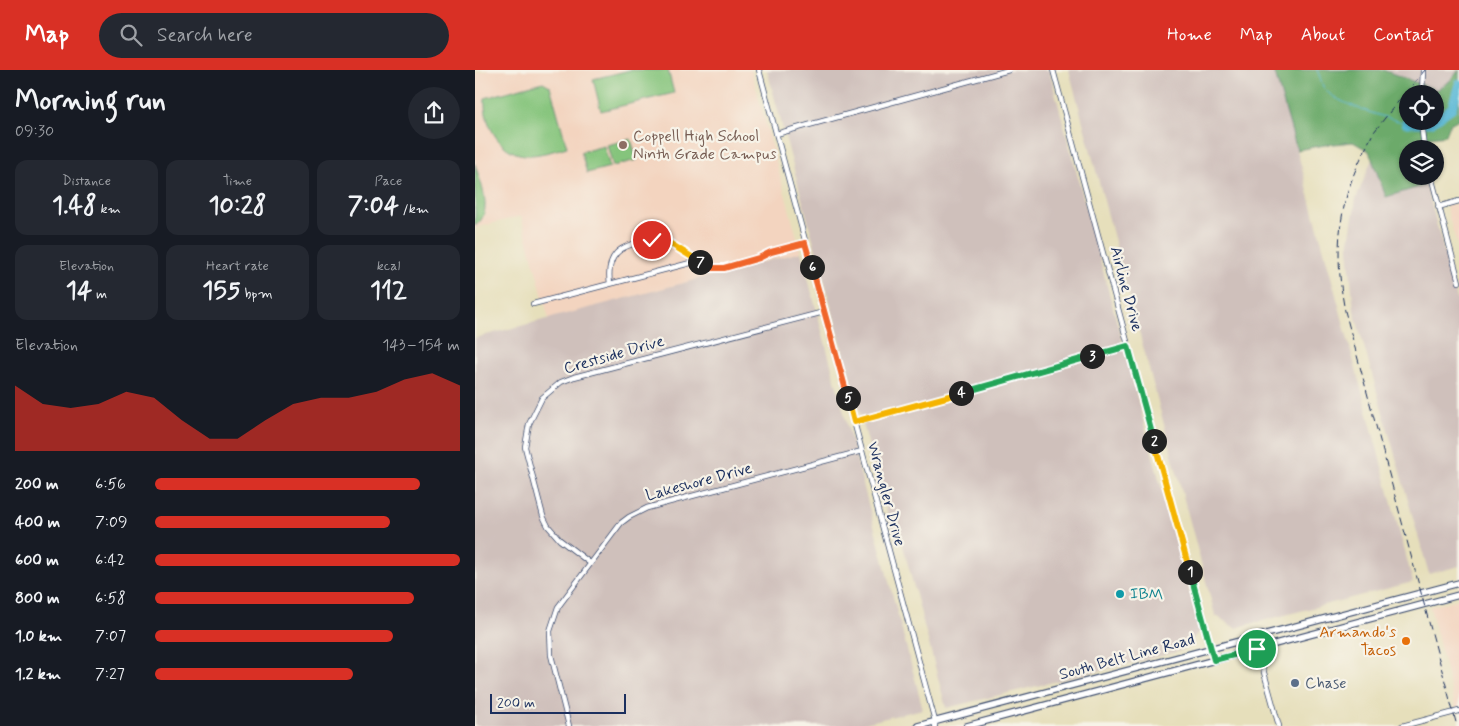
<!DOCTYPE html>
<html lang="en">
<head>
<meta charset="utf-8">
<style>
	body { margin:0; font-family:Mynerve,sans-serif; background:#242831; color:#f1f3f6; height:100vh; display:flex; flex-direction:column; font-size:19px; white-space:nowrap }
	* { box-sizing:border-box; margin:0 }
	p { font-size:16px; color:#9ea1a6 }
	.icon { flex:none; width:28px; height:28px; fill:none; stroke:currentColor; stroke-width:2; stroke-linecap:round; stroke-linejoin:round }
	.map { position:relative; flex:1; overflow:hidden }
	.sheet { display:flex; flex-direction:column; background:#171b24; width:475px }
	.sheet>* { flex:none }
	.fabs { position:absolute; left:924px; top:15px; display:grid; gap:10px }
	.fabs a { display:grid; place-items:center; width:45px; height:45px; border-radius:50%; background:#171b24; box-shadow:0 1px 4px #0004; font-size:25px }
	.scale { position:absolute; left:15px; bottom:12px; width:136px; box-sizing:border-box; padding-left:5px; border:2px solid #1b2f5e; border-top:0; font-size:14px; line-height:18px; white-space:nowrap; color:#1b2f5e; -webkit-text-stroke:4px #f7f3e8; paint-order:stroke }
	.pin { position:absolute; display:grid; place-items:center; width:42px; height:42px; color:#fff; margin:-21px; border:2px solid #fff; border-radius:50%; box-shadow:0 1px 5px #0007 }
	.km { position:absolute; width:25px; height:25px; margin:-12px; border-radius:50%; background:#222; color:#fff; font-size:14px; line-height:25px; text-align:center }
	.round { display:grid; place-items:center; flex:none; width:52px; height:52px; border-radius:26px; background:#242831 }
	.summary { display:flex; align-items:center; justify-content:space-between; height:85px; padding:0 15px }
	h1 { font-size:28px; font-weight:800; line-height:38px }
	.metrics { display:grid; grid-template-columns:repeat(3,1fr); gap:8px; height:85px; padding:5px 15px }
	.metrics div { display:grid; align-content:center; border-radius:12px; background:#242831; text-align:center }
	.metrics b { font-size:25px; font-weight:800 }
	.metrics small { font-size:14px; font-weight:400 }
	.metrics p { font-size:14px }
	.chart { height:140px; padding:10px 15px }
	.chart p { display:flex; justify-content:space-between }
	.chart svg { width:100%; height:90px; margin-top:5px; fill:#d93025; opacity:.7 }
	ul { padding:0 15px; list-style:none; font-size:16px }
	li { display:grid; grid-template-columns:80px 60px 1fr; align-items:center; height:38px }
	li i { height:12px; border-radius:6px; background:#d93025 }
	header { display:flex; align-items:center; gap:30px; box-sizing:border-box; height:70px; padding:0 25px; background:#d93025; color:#fff }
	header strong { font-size:24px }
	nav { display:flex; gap:28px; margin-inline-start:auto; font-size:18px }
	.search { width:350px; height:45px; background:#242831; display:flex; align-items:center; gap:12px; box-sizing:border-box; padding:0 18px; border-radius:28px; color:#9ea1a6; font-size:19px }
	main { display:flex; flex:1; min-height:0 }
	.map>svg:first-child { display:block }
	.built { fill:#f3d4bf }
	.industrial { fill:#cfc0bb }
	.green { fill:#85c47b; stroke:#507a6c }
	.forest { fill:#6caa6b; stroke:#446c64; fill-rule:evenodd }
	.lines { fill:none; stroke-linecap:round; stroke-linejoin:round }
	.stream { stroke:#58b8d6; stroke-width:1 }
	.river { stroke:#58b8d6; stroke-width:9 }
	.minor-casing { stroke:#39496c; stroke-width:6 }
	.major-casing { stroke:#39496c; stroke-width:8 }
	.minor { stroke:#fff; stroke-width:4.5 }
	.major { stroke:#fff; stroke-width:5.5 }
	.rail { stroke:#1b2f5e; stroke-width:1; stroke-dasharray:8 4; stroke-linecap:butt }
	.split-1-casing { stroke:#fff; stroke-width:10 }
	.split-2-casing { stroke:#fff; stroke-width:10 }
	.split-3-casing { stroke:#fff; stroke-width:10 }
	.split-4-casing { stroke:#fff; stroke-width:10 }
	.split-5-casing { stroke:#fff; stroke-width:10 }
	.split-6-casing { stroke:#fff; stroke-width:10 }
	.split-7-casing { stroke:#fff; stroke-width:10 }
	.split-8-casing { stroke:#fff; stroke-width:10 }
	.split-1 { stroke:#22a559; stroke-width:6 }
	.split-2 { stroke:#f5b400; stroke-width:6 }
	.split-3 { stroke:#22a559; stroke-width:6 }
	.split-4 { stroke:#22a559; stroke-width:6 }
	.split-5 { stroke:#f5b400; stroke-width:6 }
	.split-6 { stroke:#f0652b; stroke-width:6 }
	.split-7 { stroke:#f0652b; stroke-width:6 }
	.split-8 { stroke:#f5b400; stroke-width:6 }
	.education-dot { fill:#8d6e63; stroke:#f7f3e8; stroke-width:2 }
	.culture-dot { fill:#0f9aa8; stroke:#f7f3e8; stroke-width:2 }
	.food-dot { fill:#e8710a; stroke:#f7f3e8; stroke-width:2 }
	.service-dot { fill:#5c6f8a; stroke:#f7f3e8; stroke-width:2 }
	.labels { text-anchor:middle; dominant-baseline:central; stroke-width:4.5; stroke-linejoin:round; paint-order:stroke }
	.education-label { font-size:16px; fill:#785e54; stroke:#f7f3e8; text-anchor:start }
	.street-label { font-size:16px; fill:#1b2f5e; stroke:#f7f3e8 }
	.culture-label { font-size:16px; fill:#0d838f; stroke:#f7f3e8; text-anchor:start }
	.food-label { font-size:16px; fill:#c56008; stroke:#f7f3e8; text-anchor:end }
	.service-label { font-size:16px; fill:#4e5e75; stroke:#f7f3e8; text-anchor:start }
</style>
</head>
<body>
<header>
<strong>Map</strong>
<div class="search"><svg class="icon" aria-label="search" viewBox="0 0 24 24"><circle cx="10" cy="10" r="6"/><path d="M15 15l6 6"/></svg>Search here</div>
<nav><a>Home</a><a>Map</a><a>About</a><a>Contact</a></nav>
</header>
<main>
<section class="sheet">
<div class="summary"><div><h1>Morning run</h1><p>09:30</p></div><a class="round"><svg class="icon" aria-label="share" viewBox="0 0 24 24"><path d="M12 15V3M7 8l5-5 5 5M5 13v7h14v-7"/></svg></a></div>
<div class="metrics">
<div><p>Distance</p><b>1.48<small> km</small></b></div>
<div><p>Time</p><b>10:28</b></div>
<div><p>Pace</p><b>7:04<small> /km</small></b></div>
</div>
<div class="metrics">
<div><p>Elevation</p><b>14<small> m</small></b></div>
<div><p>Heart rate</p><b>155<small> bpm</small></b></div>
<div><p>kcal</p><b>112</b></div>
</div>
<div class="chart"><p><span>Elevation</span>143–154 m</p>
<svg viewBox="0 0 160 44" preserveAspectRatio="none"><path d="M0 44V12L10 21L20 23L30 21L40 15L50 18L60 29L70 38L80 38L90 29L100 21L110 18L120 18L130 15L140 9L150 6L160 12V44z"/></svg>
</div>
<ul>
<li><b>200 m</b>6:56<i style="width:87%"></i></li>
<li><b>400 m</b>7:09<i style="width:77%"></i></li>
<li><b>600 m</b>6:42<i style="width:100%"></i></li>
<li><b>800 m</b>6:58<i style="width:85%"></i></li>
<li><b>1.0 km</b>7:07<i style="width:78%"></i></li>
<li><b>1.2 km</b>7:27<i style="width:65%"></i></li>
</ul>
</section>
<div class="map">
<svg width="984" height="656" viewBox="0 0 984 656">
	<rect width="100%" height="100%" fill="#f7f3e8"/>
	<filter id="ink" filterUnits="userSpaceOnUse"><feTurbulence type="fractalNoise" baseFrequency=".02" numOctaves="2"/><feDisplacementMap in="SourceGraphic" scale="10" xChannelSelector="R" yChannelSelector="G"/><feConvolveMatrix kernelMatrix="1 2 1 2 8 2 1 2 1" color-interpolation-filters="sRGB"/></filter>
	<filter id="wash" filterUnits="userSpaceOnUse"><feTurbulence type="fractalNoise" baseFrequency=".0096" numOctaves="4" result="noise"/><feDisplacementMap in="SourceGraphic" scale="20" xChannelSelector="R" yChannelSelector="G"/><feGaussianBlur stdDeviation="1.12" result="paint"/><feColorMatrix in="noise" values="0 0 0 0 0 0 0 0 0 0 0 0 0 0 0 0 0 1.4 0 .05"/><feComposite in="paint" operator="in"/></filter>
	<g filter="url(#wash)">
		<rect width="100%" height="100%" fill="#e6dfbb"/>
		<path class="built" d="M13,0H276L326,182L74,249L46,146L0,158V4Z
			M984,133V182L971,136Z
			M984,529V638L981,639L955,537Z"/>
		<path class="industrial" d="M292,0H574L725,561L706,581L471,638L423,457H416Z
			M594,0H799L822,80L938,512L760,558L740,545Z
			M910,0H983L976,10L961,20Z
			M897,89L911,127L951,115L984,236V496L954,504L879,241L873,178L881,129Z
			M326,182L448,639L378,656H0V268Z"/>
		<path class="green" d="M155,0H193L199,23L126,41L118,9Z
			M68,12L75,16L92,77C78,81 63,86 49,85C23,82 8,51 10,28Z
			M156,69L162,90L138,96L132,75Z
			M129,76L135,97L112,103L106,82Z
			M0,94C5,112 20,142 0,156Z"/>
		<path class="forest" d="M799,0H908L961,20L976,10L984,0V49L975,54L971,65L939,69L941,79H932V106H949L951,115L911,127L894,81L878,72L850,75L822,80ZM932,24H960V51H932Z"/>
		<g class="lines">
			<path class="stream" d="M842,0C846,6 845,13 849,18C859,34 913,48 931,53"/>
			<path class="river" d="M960,50L977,38L984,14
				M931,53H956L958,51"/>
		</g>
	</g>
	<g filter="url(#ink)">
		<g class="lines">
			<g class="minor-casing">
				<path id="minor" d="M284,0L460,651V656
					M578,0L739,590
					M947,24L948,0
					M946,51L949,79
					M301,64L534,0
					M956,106L984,212
					M963,137L984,131
					M135,214C131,185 144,175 172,171C178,170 185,169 191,171L236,198H249L284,188L296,182L330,173
					M58,234L223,191
					M379,352L653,276
					M115,493L85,470L73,456L68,446L50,377L54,354L67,328L86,312L99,307L349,242
					M779,567L804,656
					M94,656L76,585L75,561L83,537L146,453L154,447L172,438L387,381
					M927,656L984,641"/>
			</g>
			<g class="major-casing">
				<path id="major" d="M443,656L984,513
					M492,656L984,525"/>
			</g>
			<use href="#minor" class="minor"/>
			<use href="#major" class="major"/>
			<path class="rail" d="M950,0C933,20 915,41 899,62C895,68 892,76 889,82C862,134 859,185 870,241L982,656"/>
		</g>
	</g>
	<g class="lines" filter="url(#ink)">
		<g class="split-1-casing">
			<path id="split-1" d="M715,502L739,590L782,579"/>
		</g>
		<g class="split-2-casing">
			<path id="split-2" d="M679,371L715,502"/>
		</g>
		<g class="split-3-casing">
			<path id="split-3" d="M617,286L653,276L679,371"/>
		</g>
		<g class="split-4-casing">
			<path id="split-4" d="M486,323L617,286"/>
		</g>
		<g class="split-5-casing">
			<path id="split-5" d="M373,328L379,352L486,323"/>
		</g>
		<g class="split-6-casing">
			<path id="split-6" d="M337,197L373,328"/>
		</g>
		<g class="split-7-casing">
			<path id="split-7" d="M225,192L236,198H249L284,188L296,182L330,173L337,197"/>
		</g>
		<g class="split-8-casing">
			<path id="split-8" d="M177,170L186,169L191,171L225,192"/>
		</g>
		<use href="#split-1" class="split-1"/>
		<use href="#split-2" class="split-2"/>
		<use href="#split-3" class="split-3"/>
		<use href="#split-4" class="split-4"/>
		<use href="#split-5" class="split-5"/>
		<use href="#split-6" class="split-6"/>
		<use href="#split-7" class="split-7"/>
		<use href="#split-8" class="split-8"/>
	</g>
	<circle class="education-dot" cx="148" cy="75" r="5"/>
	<circle class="culture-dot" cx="645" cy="524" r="5"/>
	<circle class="food-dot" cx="931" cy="571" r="5"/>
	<circle class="service-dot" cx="820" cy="613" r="5"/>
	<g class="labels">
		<g class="education-label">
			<text x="158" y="66">Coppell High School<tspan x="158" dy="18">Ninth Grade Campus</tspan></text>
		</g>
		<g class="street-label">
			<text transform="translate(651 219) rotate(75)">Airline Drive</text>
			<text transform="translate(139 285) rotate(-16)">Crestside Drive</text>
			<text transform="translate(224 412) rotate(-15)">Lakeshore Drive</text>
			<text transform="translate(411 424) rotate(75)">Wrangler Drive</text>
			<text transform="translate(652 587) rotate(-15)">South Belt Line Road</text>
		</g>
		<g class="culture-label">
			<text x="655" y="524">IBM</text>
		</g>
		<g class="food-label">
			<text x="921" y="562">Armando's<tspan x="921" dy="18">Tacos</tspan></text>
		</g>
		<g class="service-label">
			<text x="830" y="613">Chase</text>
		</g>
	</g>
</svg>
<div class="fabs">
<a><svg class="icon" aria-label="locate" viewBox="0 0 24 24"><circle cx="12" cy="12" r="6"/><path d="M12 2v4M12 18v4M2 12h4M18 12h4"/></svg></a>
<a><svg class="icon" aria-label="layers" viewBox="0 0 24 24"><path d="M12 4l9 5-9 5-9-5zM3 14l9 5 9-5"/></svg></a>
</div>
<div class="scale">200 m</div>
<div class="pin" style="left:782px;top:579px;background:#1e9e55"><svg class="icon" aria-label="arrive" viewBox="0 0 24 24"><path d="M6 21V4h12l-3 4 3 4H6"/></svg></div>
<div class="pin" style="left:177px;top:170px;background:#d93025"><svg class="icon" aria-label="check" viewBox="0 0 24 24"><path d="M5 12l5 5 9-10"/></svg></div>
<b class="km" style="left:715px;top:502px">1</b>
<b class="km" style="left:679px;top:371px">2</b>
<b class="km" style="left:617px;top:286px">3</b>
<b class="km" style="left:486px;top:323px">4</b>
<b class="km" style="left:373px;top:328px">5</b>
<b class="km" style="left:337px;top:197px">6</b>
<b class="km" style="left:225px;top:192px">7</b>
</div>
</main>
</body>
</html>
